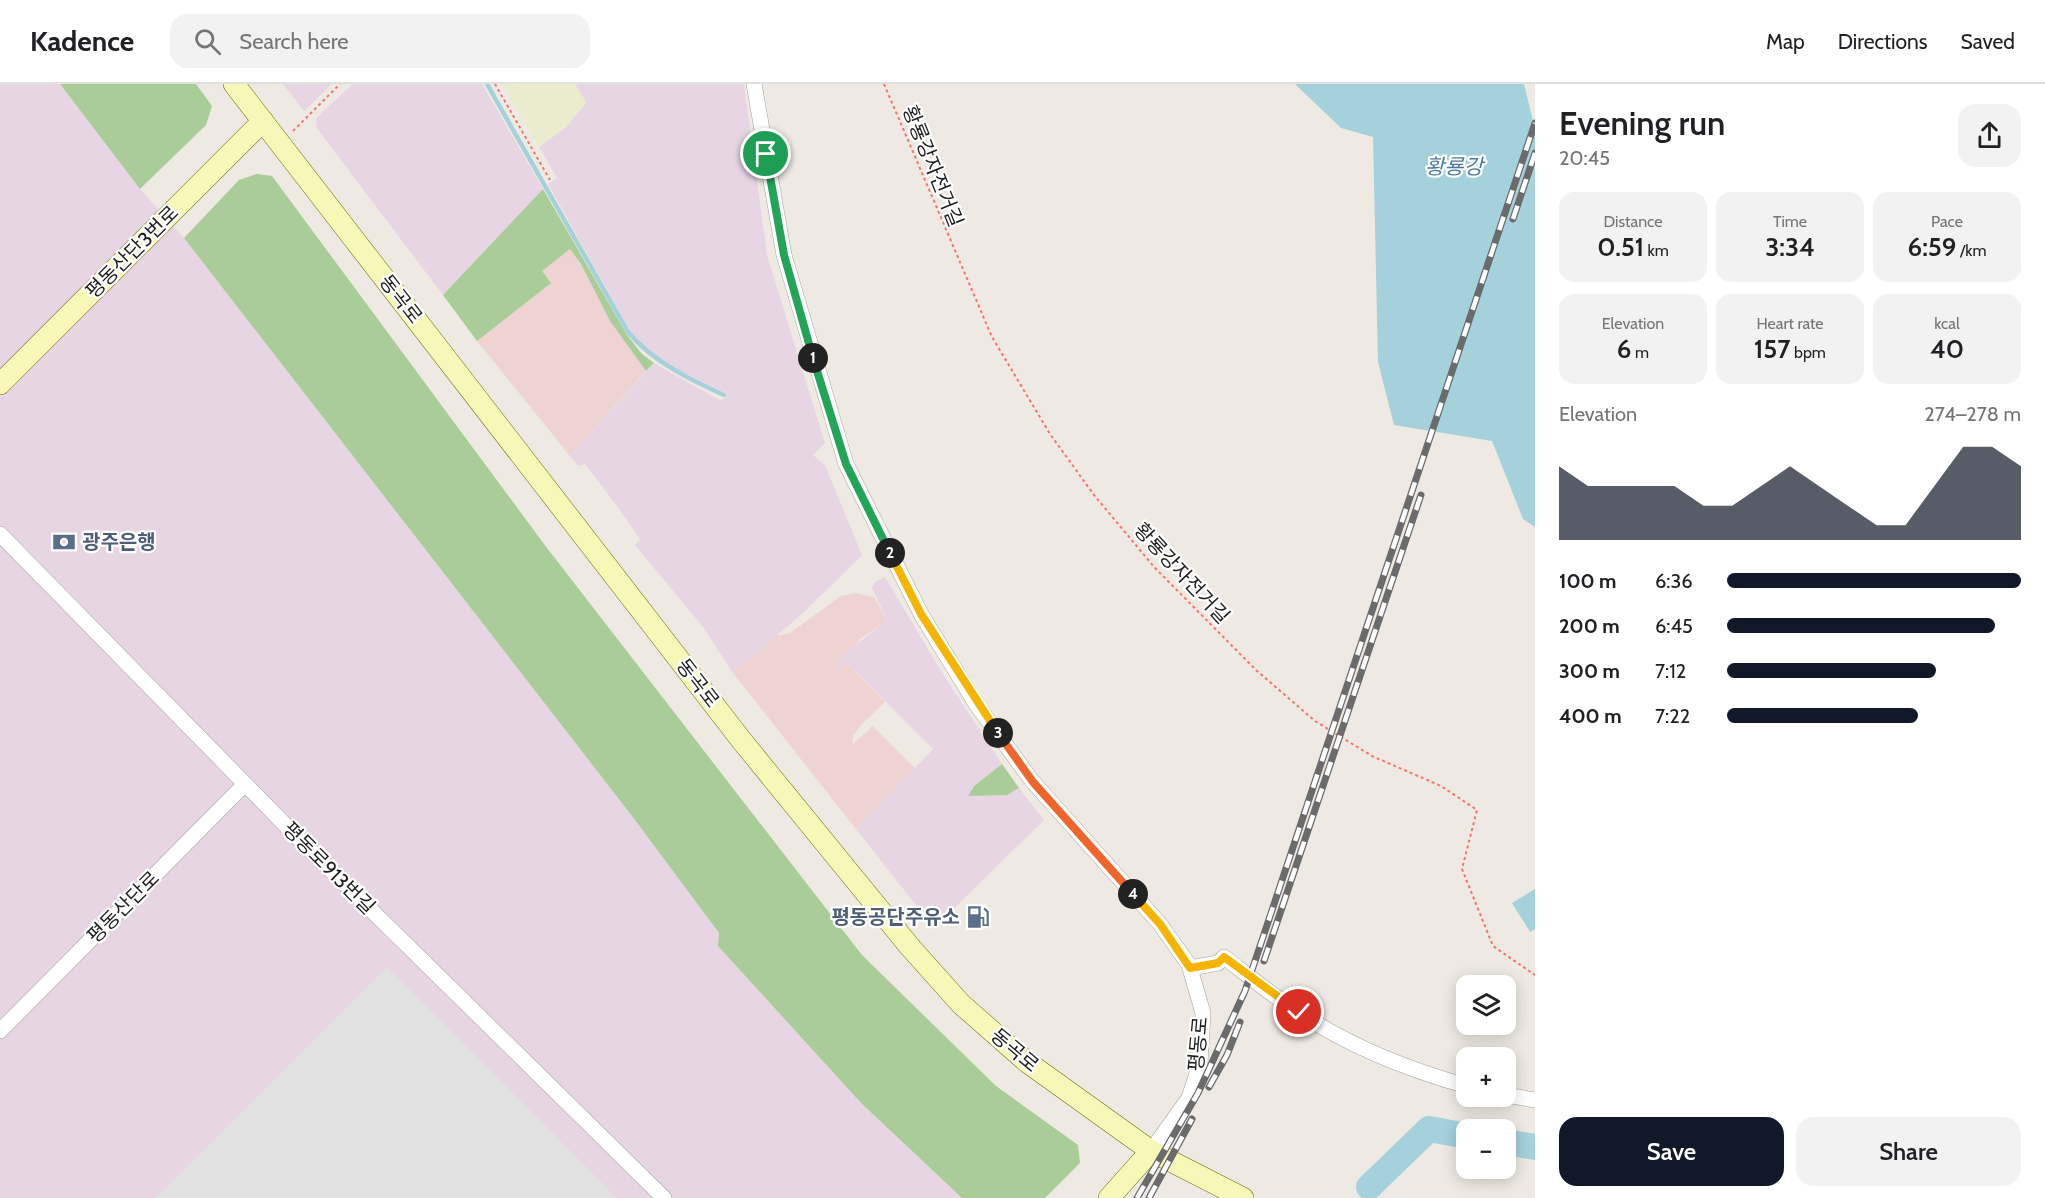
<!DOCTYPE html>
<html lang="en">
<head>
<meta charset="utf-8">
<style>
	body { margin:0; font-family:Cabin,"Noto Sans KR",sans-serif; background:#f2f2f2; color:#202124; height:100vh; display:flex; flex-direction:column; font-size:22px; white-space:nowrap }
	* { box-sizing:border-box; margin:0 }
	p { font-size:20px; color:#757577 }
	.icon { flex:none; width:33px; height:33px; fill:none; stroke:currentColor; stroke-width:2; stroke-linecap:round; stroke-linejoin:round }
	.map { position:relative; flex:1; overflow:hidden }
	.details { display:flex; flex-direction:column; background:#fff; width:510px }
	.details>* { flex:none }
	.buttons { position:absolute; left:1456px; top:891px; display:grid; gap:12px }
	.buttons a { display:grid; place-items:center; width:60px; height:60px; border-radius:12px; background:#fff; box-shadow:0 3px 15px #0003; font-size:30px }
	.pin { position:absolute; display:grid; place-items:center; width:51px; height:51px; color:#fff; margin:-26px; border:3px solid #fff; border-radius:50%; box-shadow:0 2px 6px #0007 }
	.km { position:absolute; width:30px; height:30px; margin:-15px; border-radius:50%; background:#222; color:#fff; font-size:16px; line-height:30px; text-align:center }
	.round { display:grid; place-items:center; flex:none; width:63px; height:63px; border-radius:18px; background:#f2f2f2 }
	.overview { display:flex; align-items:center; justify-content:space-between; height:102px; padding:0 24px }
	h1 { font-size:33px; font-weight:600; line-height:45px }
	.stats { display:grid; grid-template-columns:repeat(3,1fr); gap:9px; height:102px; padding:6px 24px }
	.stats div { display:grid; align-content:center; border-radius:15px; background:#f2f2f2; text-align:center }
	.stats b { font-size:26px; font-weight:600 }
	.stats small { font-size:16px; font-weight:400 }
	.stats p { font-size:16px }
	.chart { height:168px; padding:12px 24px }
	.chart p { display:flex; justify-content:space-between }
	.chart svg { width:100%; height:108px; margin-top:6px; fill:#111827; opacity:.7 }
	.primary-button { display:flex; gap:12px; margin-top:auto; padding:12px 24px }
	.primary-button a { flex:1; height:69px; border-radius:18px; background:#111827; color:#fff; font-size:24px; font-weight:600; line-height:69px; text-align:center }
	.primary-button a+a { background:#f2f2f2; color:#202124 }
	ul { padding:0 24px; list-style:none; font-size:20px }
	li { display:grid; grid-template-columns:96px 72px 1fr; align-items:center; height:45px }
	li i { height:15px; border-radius:8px; background:#111827 }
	header { display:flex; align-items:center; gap:36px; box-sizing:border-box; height:84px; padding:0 30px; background:#fff; border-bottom:2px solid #e0e0e0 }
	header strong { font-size:28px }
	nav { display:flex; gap:33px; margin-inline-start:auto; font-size:21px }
	.search { width:420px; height:54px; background:#f2f2f2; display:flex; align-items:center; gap:15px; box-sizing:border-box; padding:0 21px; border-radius:18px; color:#757577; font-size:22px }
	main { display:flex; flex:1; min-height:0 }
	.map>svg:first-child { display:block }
	.commercial { fill:#efd2d2 }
	.industrial { fill:#e7d5e4 }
	.farmland { fill:#ebecce }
	.forest { fill:#ac9 }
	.parking { fill:#e1e1e1 }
	.water { fill:#a4d1db }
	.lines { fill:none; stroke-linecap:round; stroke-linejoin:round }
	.stream { stroke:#a4d1db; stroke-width:4.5 }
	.river { stroke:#a4d1db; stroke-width:26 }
	.street-casing { stroke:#a4a4a4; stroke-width:16 }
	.secondary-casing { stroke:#697008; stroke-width:22 }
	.path { stroke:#f5756d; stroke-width:2; stroke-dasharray:3 3; stroke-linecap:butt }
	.street { stroke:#fff; stroke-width:15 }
	.secondary { stroke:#f7f7b8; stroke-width:21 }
	.rail-casing { stroke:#6b6b6b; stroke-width:7 }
	.rail { stroke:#fff; stroke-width:4.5; stroke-dasharray:14; stroke-linecap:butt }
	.split-1-casing { stroke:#fff; stroke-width:12 }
	.split-2-casing { stroke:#fff; stroke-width:12 }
	.split-3-casing { stroke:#fff; stroke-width:12 }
	.split-4-casing { stroke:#fff; stroke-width:12 }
	.split-5-casing { stroke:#fff; stroke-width:12 }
	.split-1 { stroke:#22a559; stroke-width:8 }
	.split-2 { stroke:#22a559; stroke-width:8 }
	.split-3 { stroke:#f5b400; stroke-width:8 }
	.split-4 { stroke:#f0652b; stroke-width:8 }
	.split-5 { stroke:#f5b400; stroke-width:8 }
	.labels { text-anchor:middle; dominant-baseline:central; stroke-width:4.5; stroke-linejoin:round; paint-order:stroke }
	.street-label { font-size:20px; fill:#1d1d1d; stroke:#fff }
	.service-label { font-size:20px; font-weight:bold; fill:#4e5e75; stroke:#fff; text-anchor:start }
	.water-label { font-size:21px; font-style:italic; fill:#497aa1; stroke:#fff }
</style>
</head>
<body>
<header>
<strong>Kadence</strong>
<div class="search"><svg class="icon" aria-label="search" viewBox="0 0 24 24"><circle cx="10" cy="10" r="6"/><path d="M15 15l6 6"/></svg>Search here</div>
<nav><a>Map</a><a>Directions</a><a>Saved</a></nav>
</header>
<main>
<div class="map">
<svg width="1535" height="1114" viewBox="0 0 1535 1114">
	<rect width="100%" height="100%" fill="#eeeae3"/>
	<path class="commercial" d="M570,165L581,180L610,237L646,287L570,372L477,257L551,199L541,187Z
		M854,509L874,513L887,536L859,556L836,588L846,578L885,618L862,640L853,652L852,661L873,642L915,684L856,745L733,589L775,552L790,549L841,512Z"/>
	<path class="industrial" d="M0,0H60L140,105L184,154L632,732L719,849L718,862L861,1019L962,1114H0Z
		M283,0H332L304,27Z
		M353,0H482L543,105L443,211L316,43L317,33Z
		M575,0H744L767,171L825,359L813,371L825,381L862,471L801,531L733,589L703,543L635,461L640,455L617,422L585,380L578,382L570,372L654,279L721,317L728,310L678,286L642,263L630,247L548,100L557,94L539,63L566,43L586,19Z
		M885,493L941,587L1002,680L974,702L968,712L1007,711L1019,704L1044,736L934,844L856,745L933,665L847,579L834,590L843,571L887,536L872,504L875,498Z"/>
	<path class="farmland" d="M503,0H575L586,18L566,43L539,63Z"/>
	<path class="forest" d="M60,0H196L212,22L206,41L140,105Z
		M257,90L272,92L547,464L862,871L996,1002L1078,1061L1080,1079L1045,1114H962L861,1019L718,862L719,849L632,732L184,154L239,96Z
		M543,105L627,251L642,270L654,279L646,287L610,237L581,180L570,165L542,187L551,199L477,257L443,211Z
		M1002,680L1019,704L1007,711L968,712L974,702Z"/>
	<path class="parking" d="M387,883L617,1114H155Z"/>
	<path class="water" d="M1295,0H1524L1535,45V443L1523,435L1492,357L1394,341L1378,278L1373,53L1341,44Z
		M1535,805V845L1530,848L1512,819Z"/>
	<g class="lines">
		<path class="stream" d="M487,0L628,248C652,277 689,295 724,311"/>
		<path class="river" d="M1506,1058L1535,1063
			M1369,1103L1429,1045L1467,1052"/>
		<g class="street-casing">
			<path id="street" d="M754,0L784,171L846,380L921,530L976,620L1033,698L1160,840L1189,881L1203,929L1200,980L1189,1014L1151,1067
				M0,450L303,759L664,1114
				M1190,884L1218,879L1224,873C1249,892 1273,912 1298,928C1349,962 1409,986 1467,1002
				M0,947L245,700
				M1506,1011L1535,1016"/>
		</g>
		<g class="secondary-casing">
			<path id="secondary" d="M234,0L742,657L910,863L961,920L1027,978L1151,1067L1243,1114
				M0,300L263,37
				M1109,1114L1151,1067"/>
		</g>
		<path class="path" d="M495,0L550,96
			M884,0L992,253L1050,350L1094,411L1155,484L1256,586L1315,637L1372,672L1441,702L1477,726L1462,785L1493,862L1535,891
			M293,47L340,0"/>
		<use href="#street" class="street"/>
		<use href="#secondary" class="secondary"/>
		<g class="rail-casing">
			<path id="rail" d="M1513,135L1535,69
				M1264,877L1421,411
				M1209,1003L1227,971L1240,938
				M1137,1114L1198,1009L1245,907L1535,39
				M1149,1114L1192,1035"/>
		</g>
		<use href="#rail" class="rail"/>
	</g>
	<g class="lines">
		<g class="split-1-casing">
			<path id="split-1" d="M766,70L784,171L813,274"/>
		</g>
		<g class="split-2-casing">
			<path id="split-2" d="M813,274L846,380L890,469"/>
		</g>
		<g class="split-3-casing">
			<path id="split-3" d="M890,469L921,530L998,649"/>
		</g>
		<g class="split-4-casing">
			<path id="split-4" d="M998,649L1033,698L1133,810"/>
		</g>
		<g class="split-5-casing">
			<path id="split-5" d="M1133,810L1160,840L1190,884L1218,879L1224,873L1299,928"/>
		</g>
		<use href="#split-1" class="split-1"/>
		<use href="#split-2" class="split-2"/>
		<use href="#split-3" class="split-3"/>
		<use href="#split-4" class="split-4"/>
		<use href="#split-5" class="split-5"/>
	</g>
	<defs>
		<g id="bank-bare" transform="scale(1.8)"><path d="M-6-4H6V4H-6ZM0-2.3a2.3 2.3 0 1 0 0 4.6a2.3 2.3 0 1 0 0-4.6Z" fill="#5c6f8a" stroke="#fff" stroke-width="2.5" paint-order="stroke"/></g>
		<g id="fuel-bare" transform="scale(1.8)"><path d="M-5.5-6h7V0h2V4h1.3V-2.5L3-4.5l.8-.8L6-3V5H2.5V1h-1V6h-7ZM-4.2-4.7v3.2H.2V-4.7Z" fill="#5c6f8a" stroke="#fff" stroke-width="2.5" paint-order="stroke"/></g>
	</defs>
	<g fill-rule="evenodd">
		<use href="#bank-bare" x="64" y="458"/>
		<use href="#fuel-bare" x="978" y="833"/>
	</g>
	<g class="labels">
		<g class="street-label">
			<text transform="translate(933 82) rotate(68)">황룡강자전거길</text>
			<text transform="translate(132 168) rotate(-45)">평동산단3번로</text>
			<text transform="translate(401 215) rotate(52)">동곡로</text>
			<text transform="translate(1182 489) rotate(47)">황룡강자전거길</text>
			<text transform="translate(698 599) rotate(52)">동곡로</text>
			<text transform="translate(329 784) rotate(45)">평동로913번길</text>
			<text transform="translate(123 823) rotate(-45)">평동산단로</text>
			<text transform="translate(1198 960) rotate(-85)">평동로</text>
			<text transform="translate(1015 966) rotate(40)">동곡로</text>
		</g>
		<g class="service-label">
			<text x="82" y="458">광주은행</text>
			<text x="960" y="833" text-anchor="end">평동공단주유소</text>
		</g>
		<g class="water-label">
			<text x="1454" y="82">황룡강</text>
		</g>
	</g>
</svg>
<div class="buttons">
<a><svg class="icon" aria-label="layers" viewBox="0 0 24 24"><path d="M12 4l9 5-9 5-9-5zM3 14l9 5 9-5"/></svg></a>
<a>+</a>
<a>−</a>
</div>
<div class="pin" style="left:766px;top:70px;background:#1e9e55"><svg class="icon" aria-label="arrive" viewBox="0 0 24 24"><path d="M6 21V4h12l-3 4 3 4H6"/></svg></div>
<div class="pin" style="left:1299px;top:928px;background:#d93025"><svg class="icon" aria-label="check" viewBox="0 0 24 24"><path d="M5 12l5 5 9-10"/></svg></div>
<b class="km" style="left:813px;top:274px">1</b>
<b class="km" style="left:890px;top:469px">2</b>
<b class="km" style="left:998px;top:649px">3</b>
<b class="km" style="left:1133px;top:810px">4</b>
</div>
<section class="details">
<div class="overview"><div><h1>Evening run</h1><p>20:45</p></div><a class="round"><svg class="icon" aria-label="share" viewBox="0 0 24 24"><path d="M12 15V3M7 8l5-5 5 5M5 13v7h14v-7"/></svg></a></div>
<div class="stats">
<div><p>Distance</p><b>0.51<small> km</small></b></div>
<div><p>Time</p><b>3:34</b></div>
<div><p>Pace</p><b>6:59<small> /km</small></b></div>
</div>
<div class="stats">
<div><p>Elevation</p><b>6<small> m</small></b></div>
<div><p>Heart rate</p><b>157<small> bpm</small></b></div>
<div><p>kcal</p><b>40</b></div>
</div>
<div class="chart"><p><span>Elevation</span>274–278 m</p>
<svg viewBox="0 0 160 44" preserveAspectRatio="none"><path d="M0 44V14L10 22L20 22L30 22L40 22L50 30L60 30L70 22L80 14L90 22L100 30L110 38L120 38L130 22L140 6L150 6L160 14V44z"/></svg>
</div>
<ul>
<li><b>100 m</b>6:36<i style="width:100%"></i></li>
<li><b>200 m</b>6:45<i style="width:91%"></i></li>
<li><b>300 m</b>7:12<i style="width:71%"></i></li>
<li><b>400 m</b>7:22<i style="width:65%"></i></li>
</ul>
<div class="primary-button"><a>Save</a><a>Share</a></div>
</section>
</main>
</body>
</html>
